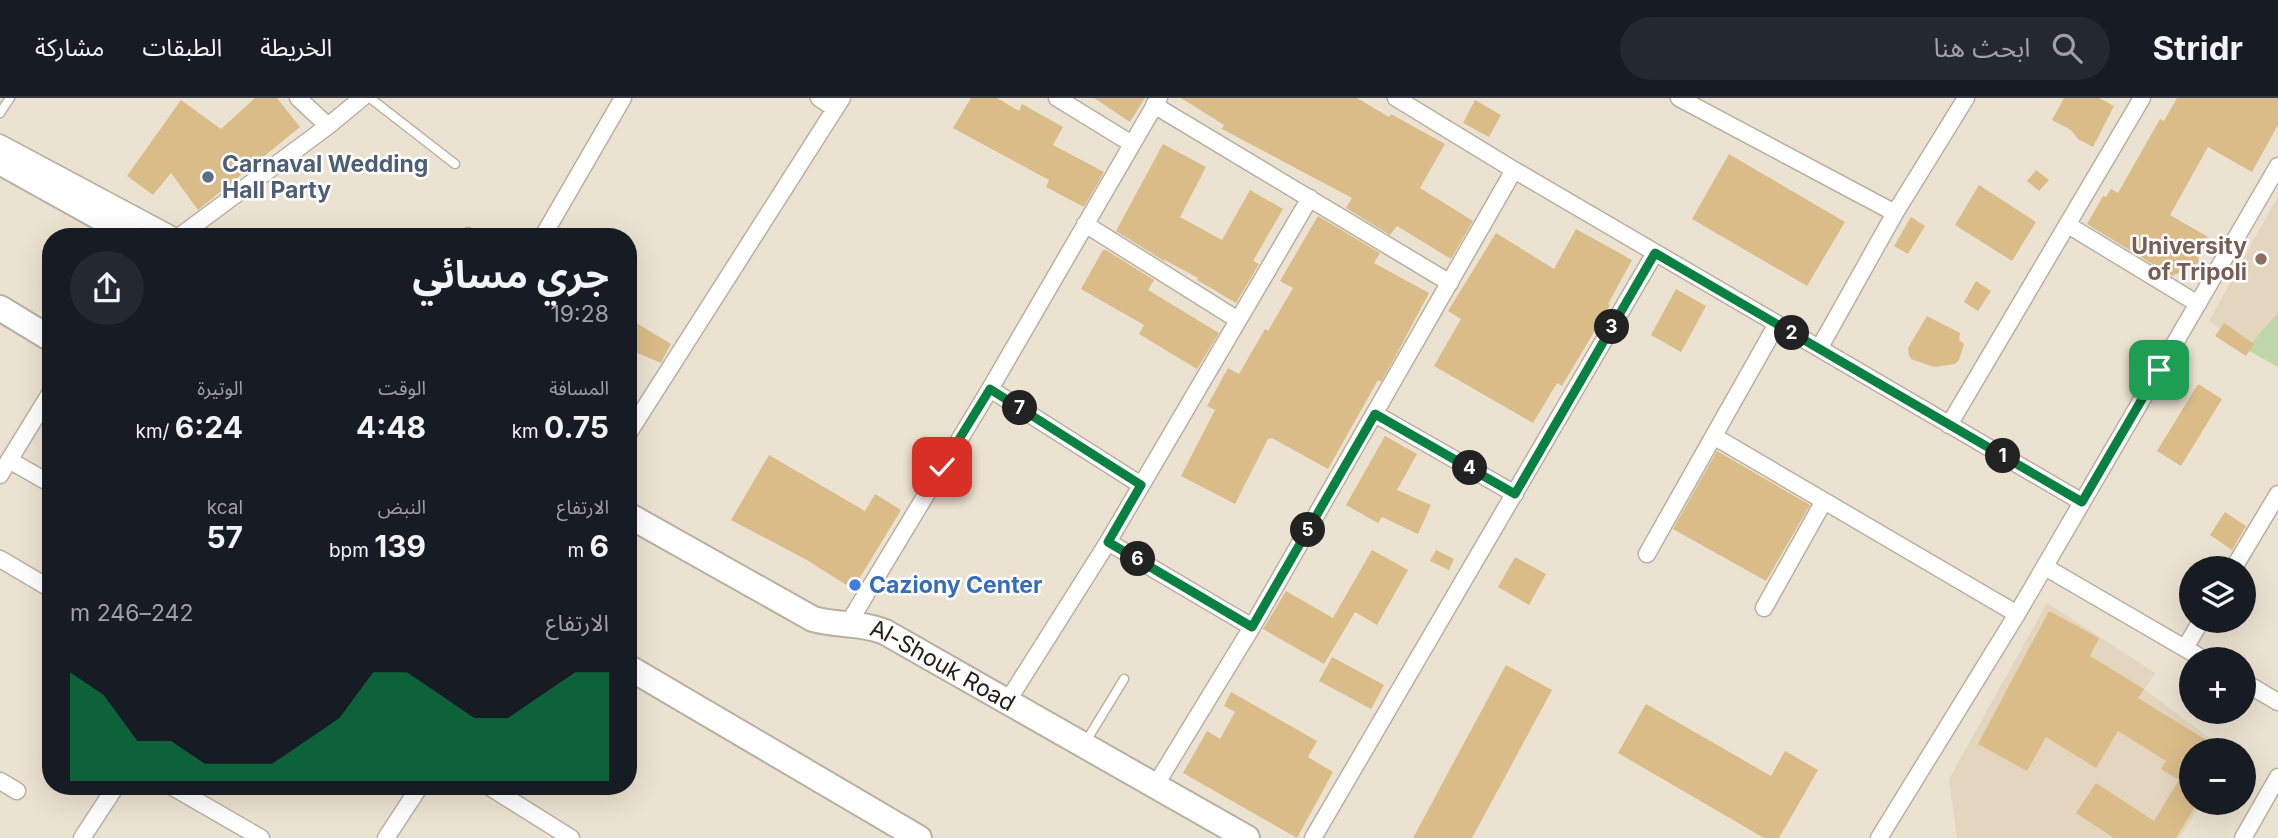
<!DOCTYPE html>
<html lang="ar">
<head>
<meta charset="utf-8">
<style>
	body { margin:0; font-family:Inter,"Noto Sans Arabic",sans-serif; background:#242831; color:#f1f3f6; direction:rtl; height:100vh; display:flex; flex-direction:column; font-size:26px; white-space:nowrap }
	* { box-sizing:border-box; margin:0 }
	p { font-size:23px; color:#9ea1a6 }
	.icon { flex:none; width:38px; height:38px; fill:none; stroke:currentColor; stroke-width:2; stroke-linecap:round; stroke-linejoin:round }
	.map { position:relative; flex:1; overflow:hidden; direction:ltr }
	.drawer { position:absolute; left:42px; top:130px; width:595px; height:567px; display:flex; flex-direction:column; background:#171b24; border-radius:28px; box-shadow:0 7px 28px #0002; direction:rtl }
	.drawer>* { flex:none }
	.buttons { position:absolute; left:2179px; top:458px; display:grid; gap:14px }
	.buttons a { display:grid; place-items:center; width:77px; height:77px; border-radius:50%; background:#171b24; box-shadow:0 7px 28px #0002; font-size:35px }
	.pin { position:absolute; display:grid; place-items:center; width:60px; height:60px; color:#fff; margin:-30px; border-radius:14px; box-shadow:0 4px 10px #0006 }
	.km { position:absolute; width:35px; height:35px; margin:-18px; border-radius:50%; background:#222; color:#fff; font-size:19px; line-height:35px; text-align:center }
	.round { display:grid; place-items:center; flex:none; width:74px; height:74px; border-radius:37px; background:#242831 }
	.overview { display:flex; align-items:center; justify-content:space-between; height:119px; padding:0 28px }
	h1 { font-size:38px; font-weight:700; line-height:52px }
	.metrics { display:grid; grid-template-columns:repeat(3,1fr); gap:10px; height:119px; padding:7px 28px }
	.metrics div { display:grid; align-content:center }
	.metrics b { font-size:30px; font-weight:700 }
	.metrics small { font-size:19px; font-weight:400 }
	.metrics p { font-size:19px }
	.chart { height:196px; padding:14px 28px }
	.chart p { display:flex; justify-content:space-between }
	.chart svg { width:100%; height:126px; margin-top:7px; fill:#0b8043; opacity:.7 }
	header { display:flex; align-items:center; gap:42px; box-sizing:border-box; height:98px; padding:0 35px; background:#171b24; border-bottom:2px solid #363941 }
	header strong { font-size:33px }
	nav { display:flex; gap:38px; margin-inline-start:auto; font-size:24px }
	.search { width:490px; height:63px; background:#242831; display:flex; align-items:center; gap:18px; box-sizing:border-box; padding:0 24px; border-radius:38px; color:#9ea1a6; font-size:26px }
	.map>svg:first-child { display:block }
	.built { fill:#e3d5be }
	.green { fill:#bed6a9 }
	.building { fill:#dabc89 }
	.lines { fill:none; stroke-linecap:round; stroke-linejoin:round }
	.lane-casing { stroke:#bab0a0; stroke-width:11 }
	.street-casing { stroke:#bab0a0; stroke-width:19 }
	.primary-casing { stroke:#bab0a0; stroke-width:28 }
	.lane { stroke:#fff; stroke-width:8 }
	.street { stroke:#fff; stroke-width:16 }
	.primary { stroke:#fff; stroke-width:24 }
	.route-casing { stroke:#fff; stroke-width:14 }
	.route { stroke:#0b8043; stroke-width:9 }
	.service-dot { fill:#5c6f8a; stroke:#fff; stroke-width:2.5 }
	.education-dot { fill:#8d6e63; stroke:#fff; stroke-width:2.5 }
	.shop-dot { fill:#3f7fe0; stroke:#fff; stroke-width:2.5 }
	.labels { text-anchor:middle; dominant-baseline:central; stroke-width:5; stroke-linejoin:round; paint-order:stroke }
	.service-label { font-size:23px; font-weight:bold; fill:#4e5e75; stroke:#fff; text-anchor:start }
	.education-label { font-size:23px; font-weight:bold; fill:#785e54; stroke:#fff; text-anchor:end }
	.shop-label { font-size:23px; font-weight:bold; fill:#366cbe; stroke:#fff; text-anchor:start }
	.street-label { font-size:23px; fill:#24201a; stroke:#fff }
</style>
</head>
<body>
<header>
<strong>Stridr</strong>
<div class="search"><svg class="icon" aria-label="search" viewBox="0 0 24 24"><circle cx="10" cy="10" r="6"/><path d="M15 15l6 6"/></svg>ابحث هنا</div>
<nav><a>الخريطة</a><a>الطبقات</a><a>مشاركة</a></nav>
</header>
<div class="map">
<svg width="2278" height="740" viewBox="0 0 2278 740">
	<rect width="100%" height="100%" fill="#ece2d1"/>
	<path class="built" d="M2278,98V269L2246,251L2209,223Z
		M2047,505L2155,575L2144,591L2227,653H2191V705H2202L2179,740H1957L1949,681Z"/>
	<path class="green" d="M2278,215V269L2246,251Z"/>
	<path class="building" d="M255,0H277L300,29L198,112L171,75L153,97L127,78L181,2L221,31Z
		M971,0H997L1019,13L1022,6L1063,29L1053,47L1104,74L1084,109L1046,89L1049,82L953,30Z
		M1094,0H1145L1130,24Z
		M1181,0H1357L1389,19L1391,16L1445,46L1420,90L1473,123L1451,161L1397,128L1390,137L1346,110L1352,100L1222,31L1224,27Z
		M2064,0H2099L2114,8L2093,49L2078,41L2071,32L2052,22Z
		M2177,0H2278V27L2252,74L2208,49L2170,117L2208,139L2201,143L2206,152L2198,156L2199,165L2172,178L2087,126L2103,98L2106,99L2111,91L2118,95L2160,21L2164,23Z
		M1475,2L1501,17L1489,39L1463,25Z
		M1163,46L1206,69L1180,119L1222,142L1250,92L1283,111L1253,163L1259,166L1236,205L1197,182L1198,180L1165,162L1164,163L1116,133Z
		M1729,56L1845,124L1807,188L1692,121Z
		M2036,72L2049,82L2039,93L2027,83Z
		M1979,87L2036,124L2012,163L1955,127Z
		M1318,118L1380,155L1374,165L1429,195L1394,261L1381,284L1378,282L1328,371L1272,340L1268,341L1235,406L1181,378L1215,312L1207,308L1228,270L1239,276L1265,231L1268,233L1293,190L1280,183Z
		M1911,119L1925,128L1908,156L1894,148Z
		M1576,131L1632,162L1608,206L1610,207L1562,288L1557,285L1533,325L1434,268L1461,221L1448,213L1496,135L1554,171Z
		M1103,152H1106L1154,182L1148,192L1219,235L1197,271L1139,236L1144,227L1081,191Z
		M1976,183L1991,193L1978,213L1964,204Z
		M1676,191L1706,208L1681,254L1651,237Z
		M1927,218L1960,235L1959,242L1964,246L1959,262L1955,266L1934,269L1911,261L1909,257L1908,250Z
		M628,220L671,246L661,265L628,251Z
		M2224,225L2254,246L2246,258L2215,238Z
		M2198,286L2222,301L2181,368L2157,353Z
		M1385,338L1417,356L1397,392L1431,407L1418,436L1382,419L1378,425L1346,407Z
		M1717,353L1810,407L1766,483L1673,431Z
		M769,357L865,413L875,396L901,412L853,491L805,461L731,422Z
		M2225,414L2246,428L2232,452L2210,437Z
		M1372,452L1408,472L1377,527L1355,514L1324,566L1263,531L1286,493L1333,520Z
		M1436,452L1454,461L1449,472L1430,463Z
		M1515,459L1546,476L1529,507L1498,489Z
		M2049,513L2099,540L2090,558L2144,591L2138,600L2224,653H2191V705H2197L2176,740H2114L2076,715L2096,685L2154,723L2179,682L2161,671L2166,663L2118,633L2096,670L2046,639L2027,673L1978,646Z
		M1332,559L1384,587L1371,611L1319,583Z
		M1506,567L1552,592L1472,740H1413Z
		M1231,594L1317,643L1308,659L1333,674L1297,740L1183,675L1207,633L1220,641L1235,614L1224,608Z
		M1646,606L1771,678L1785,653L1818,672L1779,740H1764L1618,655Z"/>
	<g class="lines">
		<g class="lane-casing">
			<path id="lane" d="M370,0L455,66
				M0,15L10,0
				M468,134L472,138
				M1085,645L1124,581"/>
		</g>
		<g class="street-casing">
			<path id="street" d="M298,0L328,28
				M819,0L835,11
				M1057,0L1132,46
				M1396,0L1514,72L2082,404
				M1679,0L1895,115L1820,249
				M1154,7L1450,185
				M0,45L174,138
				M1895,115L1966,0
				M1085,126L1238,222
				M2068,127L2198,206
				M180,138L328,28L362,0
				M543,138L623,0
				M990,291L1141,387
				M1375,316L1515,396
				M1949,327L2142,0
				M628,336L842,0
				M1715,339L2017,516
				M9,362L51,386
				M0,377L51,294
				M1108,444L1252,529
				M1647,456L1777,226
				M0,461L51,491
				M2045,469L2205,562
				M2233,471L2278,396
				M1764,510L1824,403
				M848,526L990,291L1159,0
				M2185,550L2201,523
				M2244,584L2278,604
				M1007,604L1108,444L1310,100
				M0,683L17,693
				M171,688L261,740
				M488,688L571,740
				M1155,688L1252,529L1514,72
				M82,740L116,688
				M386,740L420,688
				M1313,740L1655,155
				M1879,740L2017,516L2278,68
				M2243,740L2278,679"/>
		</g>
		<g class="primary-casing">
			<g id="primary">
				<path d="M0,64L133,138"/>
				<path d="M0,210L51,241"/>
				<path id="s1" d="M628,417L813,521C837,528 861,524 885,534L1247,740"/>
				<path d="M628,569L919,740"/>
			</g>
		</g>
		<use href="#lane" class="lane"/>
		<use href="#street" class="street"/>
		<use href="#primary" class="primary"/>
	</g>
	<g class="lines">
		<g class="route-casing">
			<path id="route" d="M942,369L990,291L1141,387L1108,444L1252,529L1375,316L1515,396L1655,155L2082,404L2159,272"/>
		</g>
		<use href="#route" class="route"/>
	</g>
	<circle class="service-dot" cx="208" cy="79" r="7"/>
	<circle class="education-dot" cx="2261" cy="161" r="7"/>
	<circle class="shop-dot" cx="855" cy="487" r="7"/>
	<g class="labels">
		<g class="service-label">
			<text x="222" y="66">Carnaval Wedding<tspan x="222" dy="26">Hall Party</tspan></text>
		</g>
		<g class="education-label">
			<text x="2247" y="148">University<tspan x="2247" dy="26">of Tripoli</tspan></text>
		</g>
		<g class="shop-label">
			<text x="869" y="487">Caziony Center</text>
		</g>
		<g class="street-label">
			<text stroke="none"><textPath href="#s1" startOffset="352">Al-Shouk Road</textPath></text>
		</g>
	</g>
</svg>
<div class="buttons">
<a><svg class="icon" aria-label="layers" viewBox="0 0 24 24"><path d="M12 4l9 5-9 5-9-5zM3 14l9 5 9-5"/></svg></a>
<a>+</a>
<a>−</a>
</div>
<div class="pin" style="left:2159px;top:272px;background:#1e9e55"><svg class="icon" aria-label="arrive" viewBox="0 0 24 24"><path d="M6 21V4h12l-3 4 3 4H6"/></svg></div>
<div class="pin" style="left:942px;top:369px;background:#d93025"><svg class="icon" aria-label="check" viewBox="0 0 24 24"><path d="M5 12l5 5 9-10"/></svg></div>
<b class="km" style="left:2003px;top:358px">1</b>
<b class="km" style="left:1792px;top:235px">2</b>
<b class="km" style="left:1612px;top:229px">3</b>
<b class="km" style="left:1470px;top:370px">4</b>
<b class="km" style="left:1308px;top:432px">5</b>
<b class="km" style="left:1138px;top:461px">6</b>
<b class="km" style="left:1020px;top:310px">7</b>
<section class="drawer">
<div class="overview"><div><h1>جري مسائي</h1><p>19:28</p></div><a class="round"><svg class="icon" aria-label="share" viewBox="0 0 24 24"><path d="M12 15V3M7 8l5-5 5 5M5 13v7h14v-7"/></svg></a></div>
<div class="metrics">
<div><p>المسافة</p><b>0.75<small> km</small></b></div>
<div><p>الوقت</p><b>4:48</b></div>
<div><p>الوتيرة</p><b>6:24<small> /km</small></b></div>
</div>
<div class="metrics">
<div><p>الارتفاع</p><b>6<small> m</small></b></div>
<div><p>النبض</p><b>139<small> bpm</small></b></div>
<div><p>kcal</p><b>57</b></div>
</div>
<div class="chart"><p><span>الارتفاع</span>242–246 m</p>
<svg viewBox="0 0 160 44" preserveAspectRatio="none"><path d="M0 44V6L10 14L20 30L30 30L40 38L50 38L60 38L70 30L80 22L90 6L100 6L110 14L120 22L130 22L140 14L150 6L160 6V44z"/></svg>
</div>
</section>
</div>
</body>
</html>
